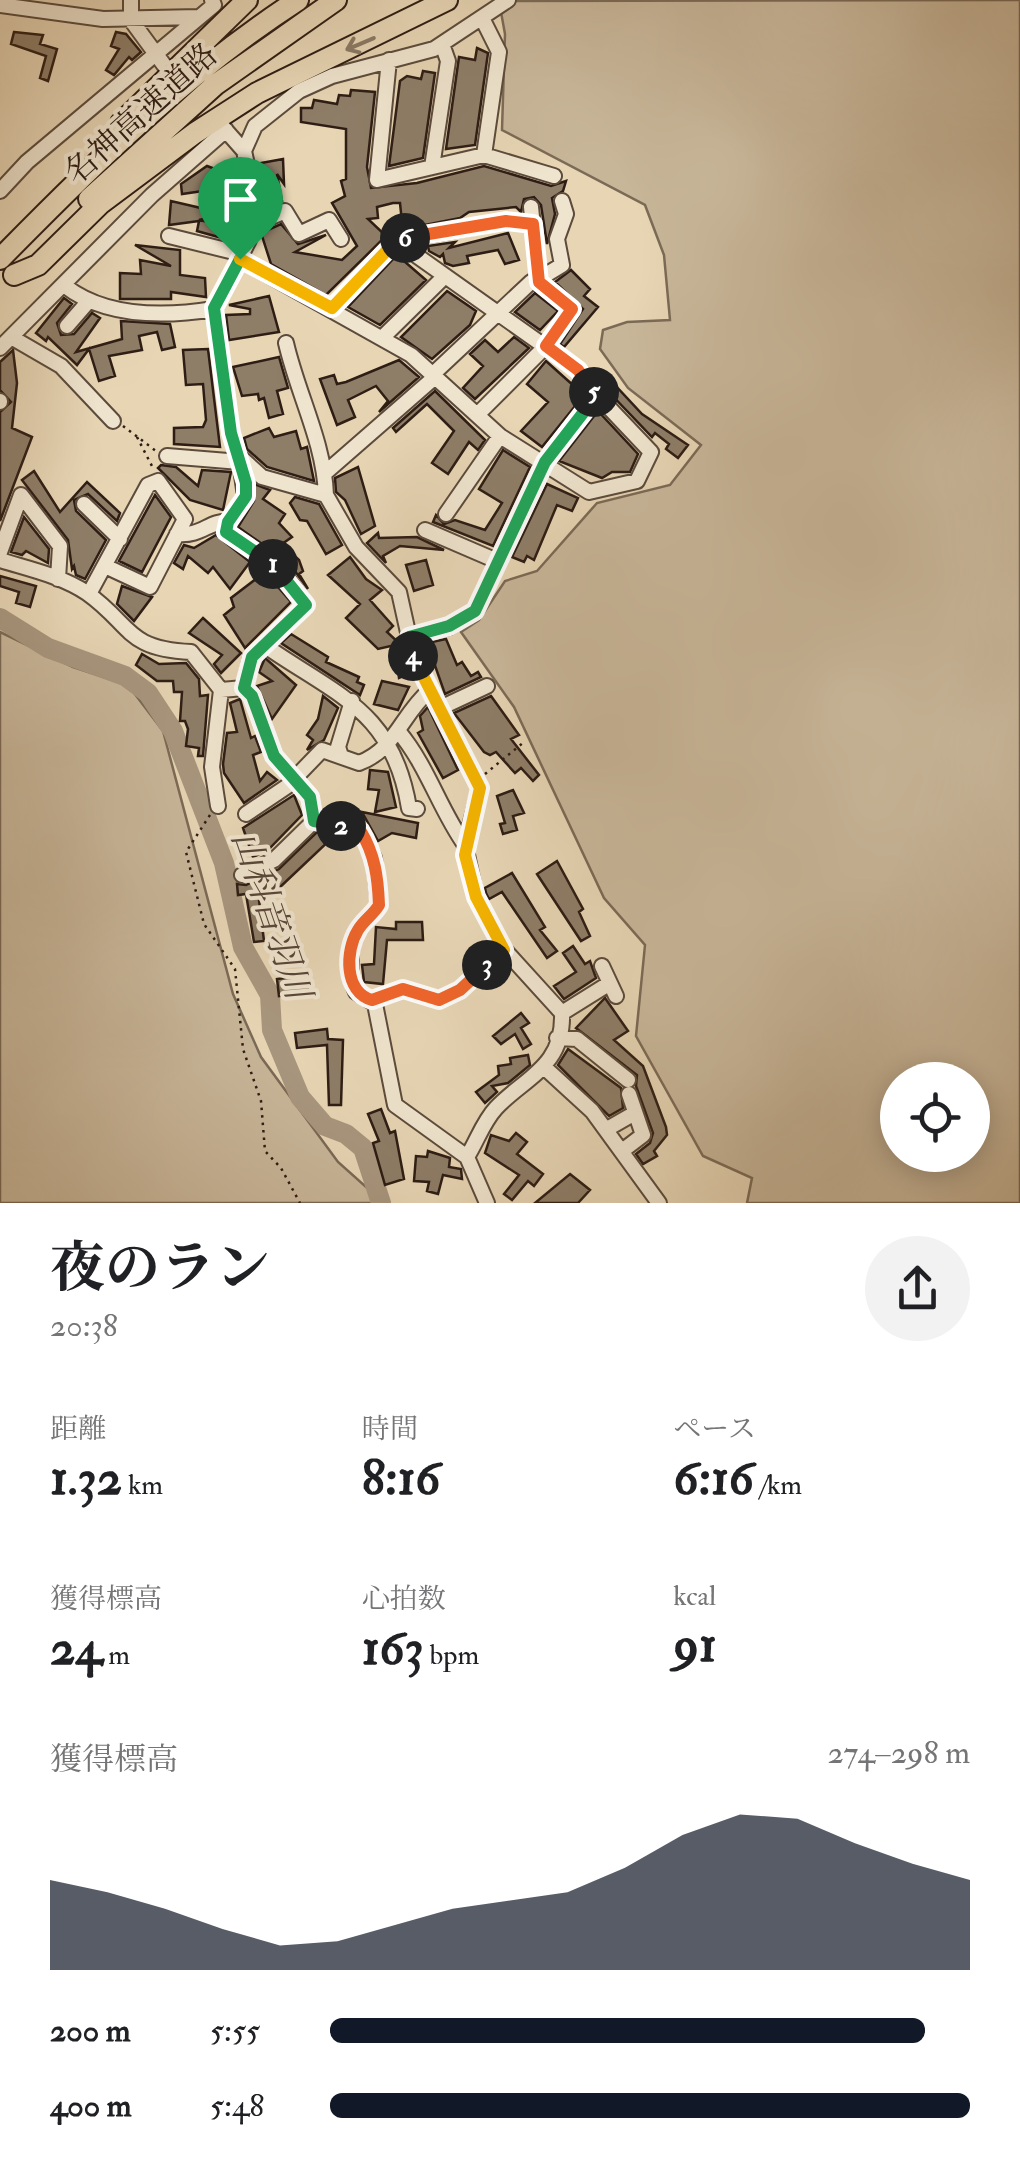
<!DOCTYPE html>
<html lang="ja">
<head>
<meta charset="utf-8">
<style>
	body { margin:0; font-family:"IM FELL Double Pica","Noto Serif JP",serif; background:#f2f2f2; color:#202124; height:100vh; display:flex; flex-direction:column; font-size:38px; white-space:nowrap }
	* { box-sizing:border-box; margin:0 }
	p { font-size:32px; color:#757577 }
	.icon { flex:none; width:55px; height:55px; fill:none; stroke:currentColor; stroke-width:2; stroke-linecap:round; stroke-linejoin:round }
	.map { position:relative; height:1203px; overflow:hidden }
	.drawer { display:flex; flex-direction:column; background:#fff; flex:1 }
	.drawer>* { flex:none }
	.buttons { position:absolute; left:880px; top:1062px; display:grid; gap:20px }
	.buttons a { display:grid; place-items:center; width:110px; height:110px; border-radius:50%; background:#fff; box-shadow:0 5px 25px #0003; font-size:50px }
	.pin { position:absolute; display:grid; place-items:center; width:85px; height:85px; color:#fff; margin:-102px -42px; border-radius:50% 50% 50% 0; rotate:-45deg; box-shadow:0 0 10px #0007 }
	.pin .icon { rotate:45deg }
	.km { position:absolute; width:50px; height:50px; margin:-25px; border-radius:50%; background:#222; color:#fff; font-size:28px; line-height:50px; text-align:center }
	.round { display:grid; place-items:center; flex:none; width:105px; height:105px; border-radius:52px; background:#f2f2f2 }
	.summary { display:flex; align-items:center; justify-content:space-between; height:170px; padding:0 50px }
	h1 { font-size:55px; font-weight:700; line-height:75px }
	.figures { display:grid; grid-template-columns:repeat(3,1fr); gap:15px; height:170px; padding:10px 50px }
	.figures div { display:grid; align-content:center }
	.figures b { font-size:50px; font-weight:700 }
	.figures small { font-size:28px; font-weight:400 }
	.figures p { font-size:28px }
	.chart { height:280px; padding:20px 50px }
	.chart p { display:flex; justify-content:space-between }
	.chart svg { width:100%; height:180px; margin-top:10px; fill:#111827; opacity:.7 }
	ul { padding:0 50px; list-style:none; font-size:32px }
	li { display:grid; grid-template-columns:160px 120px 1fr; align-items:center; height:75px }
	li i { height:25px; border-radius:12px; background:#111827 }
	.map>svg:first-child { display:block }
	.green { fill:#c8b699; stroke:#7b6a56; stroke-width:2.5; fill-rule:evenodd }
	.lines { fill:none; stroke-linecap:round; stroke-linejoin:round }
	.river { stroke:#a8967e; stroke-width:20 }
	.building { fill:#8e7d67; stroke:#2e1d14; stroke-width:2.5 }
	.minor-casing { stroke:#5c4b3c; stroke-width:18 }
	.highway-casing { stroke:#2e1d14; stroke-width:24 }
	.path { stroke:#2e1d14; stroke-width:2.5; stroke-dasharray:2.5 5; stroke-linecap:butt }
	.minor { stroke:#efe4ce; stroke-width:14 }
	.highway { stroke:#e7d5b4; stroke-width:20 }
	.oneway { stroke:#8a7964 }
	.split-1-casing { stroke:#fff; stroke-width:20 }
	.split-2-casing { stroke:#fff; stroke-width:20 }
	.split-3-casing { stroke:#fff; stroke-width:20 }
	.split-4-casing { stroke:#fff; stroke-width:20 }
	.split-5-casing { stroke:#fff; stroke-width:20 }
	.split-6-casing { stroke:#fff; stroke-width:20 }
	.split-7-casing { stroke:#fff; stroke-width:20 }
	.split-1 { stroke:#22a559; stroke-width:12 }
	.split-2 { stroke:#22a559; stroke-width:12 }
	.split-3 { stroke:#f0652b; stroke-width:12 }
	.split-4 { stroke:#f5b400; stroke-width:12 }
	.split-5 { stroke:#22a559; stroke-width:12 }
	.split-6 { stroke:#f0652b; stroke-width:12 }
	.split-7 { stroke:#f5b400; stroke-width:12 }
	.labels { text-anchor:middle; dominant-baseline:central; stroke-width:8; stroke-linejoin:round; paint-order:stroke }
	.street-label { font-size:32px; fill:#2e1d14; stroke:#efe4ce }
	.water-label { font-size:35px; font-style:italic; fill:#594739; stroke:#efe4ce }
</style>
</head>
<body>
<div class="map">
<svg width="1020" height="1203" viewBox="0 0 1020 1203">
	<rect width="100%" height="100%" fill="#e7d5b4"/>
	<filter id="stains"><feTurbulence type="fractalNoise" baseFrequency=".002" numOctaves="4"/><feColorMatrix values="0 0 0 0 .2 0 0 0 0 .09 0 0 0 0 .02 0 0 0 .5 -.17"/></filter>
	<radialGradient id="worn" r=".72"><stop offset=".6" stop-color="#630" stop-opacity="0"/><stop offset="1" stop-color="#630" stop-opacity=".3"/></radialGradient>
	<path class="green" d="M1020,0V1203H747L752,1178L703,1156L636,1036L645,945L604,898L514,707L461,632L479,620L505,581L537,571L597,503L670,485L701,445L628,388L600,349L603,330L627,322L670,320L664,255L645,205L502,130L505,34L499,1ZM898,1080H972V1155H898Z
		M0,632L73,667L128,685L163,731L233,994L261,1057L338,1162L384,1203H0Z"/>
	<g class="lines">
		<path class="river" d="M0,618L48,648L125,676L148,693L173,731L224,863L243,947L270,995L272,1030L300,1097L325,1126L346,1134L363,1148L381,1203"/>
	</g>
	<path class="building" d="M14,32L43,35L40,44L57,49L48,81L40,78L46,56L11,44Z
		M116,32L126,34L141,52L132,60L129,57L114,75L106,70L119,49L111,46Z
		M477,48L488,53L475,145L446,149L459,57L475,60Z
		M423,71L435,73L423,158L389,166L400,81L407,76L421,79Z
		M351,90L375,92L367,167L371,188L417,183L484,166L551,186L566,181L563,191L552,198L555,214L547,244L541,205L534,197L524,199L521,212L516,207L469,212L460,218L410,228L409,222H402L400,203H393L377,207L378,218L368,219L386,236L326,295L271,264L261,233L281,224L298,244L326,235L295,252L342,260L357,246L332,203L345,196L341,181L346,179V129L301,122V108H312L314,100L337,104L339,95L350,96Z
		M283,159L284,184L277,174L282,201L266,206L261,163Z
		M207,166L215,169L217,189L182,194L181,184Z
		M241,191L243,210L199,220L240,229L236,242L197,231L199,221L169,225L171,201L214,211L212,196Z
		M508,233L519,260L505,264L498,250L467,256L469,263L453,266L445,263L443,254L440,257L429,251L428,246L455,242L449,248Z
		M135,245L180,250V275L205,278L206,297L171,292V299H120V273L141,274L140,260L171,266Z
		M397,255L426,280L380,325L348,307Z
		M571,270L590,289L584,296L598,307L564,347L560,344L583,309L555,282Z
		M447,291L476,311L470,325L432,359L401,337Z
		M535,293L558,311L540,330L515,312Z
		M269,296L279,332L229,340L226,315L250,314V309L229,305Z
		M64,298L72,304L57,323L61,335L74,334L92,313L100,318L76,352L122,339L121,321L170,324L175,347L162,350L157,332L139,336L142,350L109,356L115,376L99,381L89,349L77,365L48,337L46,341L36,333Z
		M514,337L529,348L475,399L463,388L483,366L470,354L485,340L498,352Z
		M208,349L220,447L174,444V428L203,427L206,420L203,384L186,385L183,350Z
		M13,350L17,383L12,428L32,437L0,521V412L11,402L0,390V362Z
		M279,357L288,388L277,391L283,414L269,418L264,398L259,400L258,394L242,396L233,367Z
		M399,360L419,377L379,412L388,401L376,386L348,400L355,417L337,425L320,379L334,375L337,384L346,382Z
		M546,361L584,395L542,447L521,431L548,402L527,384Z
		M601,370L642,414L688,445L678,458L666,449L669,444L655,433L652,437L605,388L595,374Z
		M435,391L485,440L478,450L469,442L448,474L432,463L454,431L427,404L396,432L393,428Z
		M598,411L638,454L630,472H612L602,478L559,461Z
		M269,428L274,437L296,431L301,449L307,447L314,481L267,467L247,449L244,438Z
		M503,450L530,467L493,546L433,522L436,515L444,524L455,520L485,530L502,503L479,489Z
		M161,465L176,467L198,486L202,470L231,472L223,510L190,500L158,468Z
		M358,467L375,526L361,534L345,500L336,492L335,478Z
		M34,471L60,512L87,482L120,513L117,521L88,494L74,500L76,511L106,540L85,579L76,575L74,566L72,569L68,540L22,480Z
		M254,484L270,490L263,499L285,514L279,523L292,537L282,544L299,560L303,571L299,574L308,589L289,563L238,527L254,501Z
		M547,484L578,498L572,511L557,505L534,560L527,556L524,562L512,557Z
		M155,495L171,517L142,572L119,561Z
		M295,497L319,504L342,545L326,554L307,521L300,520L290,503Z
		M24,517L49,549L48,563L26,551L22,555L11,552Z
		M378,533L379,538L417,537L444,550L400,546L383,556L386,563L367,543Z
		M216,535L250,562L230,589L213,567L208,573L188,556L183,569L174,563L184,545L194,548Z
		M350,557L366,579L382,590L370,600L393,626L387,632L400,644L410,673L399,678L395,645L378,649L346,618L360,604L328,575Z
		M426,560L433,585L414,591L406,565Z
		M265,572L291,602L245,648L224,615L234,607L231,598Z
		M0,576L36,586L30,607L16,603L19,592L0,586Z
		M122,586L152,597L134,621L117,604Z
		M203,618L241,653L221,673L214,664L222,655L189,633Z
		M291,634L328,657L326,662L359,677L357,682L364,685L360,695L281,643Z
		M446,639L457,665L462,662L471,676L478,672L481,677L445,694L427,643Z
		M142,654L159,664L186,663L199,679L200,696L208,695L203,756H198L199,748L186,746L188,729L185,721H180L182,692H174L173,681H157L136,665Z
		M265,658L296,685L272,719L257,686L272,681L259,672Z
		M382,681L409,687L398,710L374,704Z
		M323,696L338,708L324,740L307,750L313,740L307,735L318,719Z
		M491,696L519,735L511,739L539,775L533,781L521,768L515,773L496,752L490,755L484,752L454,713Z
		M240,699L251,738L255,736L261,752L253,755L260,781L267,772L277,780L244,803L224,773L223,764L227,733L237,732L230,703Z
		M428,707L458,770L443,778L418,733L423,730L420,716Z
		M370,770L388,772L396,807L375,812L379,790L368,789Z
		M513,790L524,813L513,816L517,830L503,834L500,824L505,823L497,796Z
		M294,795L302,815L268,850L253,857L243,828Z
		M362,812L418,823L416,838L392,833L378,841Z
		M317,832L332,838L278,889L258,892L264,941L254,942L246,894L238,895L237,884L246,885L279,869Z
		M557,861L583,909L579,912L590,936L581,941L537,874Z
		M512,873L545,927L540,930L557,951L547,958L502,892L489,899L486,893L485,888Z
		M396,922H422L423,940H387L383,984L364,982L362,965L374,964L376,927L396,929Z
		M573,946L585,964L590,961L596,978L564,999L554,986L576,972L563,953Z
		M307,975L310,992L279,996L277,979Z
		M605,998L628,1031L614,1040L643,1066L666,1127L667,1135L654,1151L657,1156L643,1164L636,1154L650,1143L653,1133L636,1086L637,1075L576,1028Z
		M521,1013L529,1023L521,1028L531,1044L523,1049L515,1034L501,1044L493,1036Z
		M327,1029L328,1039L343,1040L341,1105H329L327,1045L297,1048L295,1033Z
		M568,1049L621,1088L623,1108L609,1116L558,1065Z
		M528,1055L530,1065L508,1083L492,1086L497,1092L485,1103L476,1092L499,1075L498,1066L511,1064L510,1058Z
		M381,1109L390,1133L395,1131L404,1179L385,1185L373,1143L379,1141L368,1114Z
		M516,1133L527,1142L517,1154L543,1174L534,1186L528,1181L512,1200L504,1194L519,1175L485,1153L491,1135L509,1141Z
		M428,1151L450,1158L449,1167L461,1169L462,1179L443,1175L438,1194L427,1191L429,1182L414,1181L416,1156L427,1157Z
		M570,1174L590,1190L578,1203H535Z"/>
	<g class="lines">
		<g class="minor-casing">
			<path id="minor" d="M131,0V20L164,65
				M0,5L103,19L199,17
				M389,60L377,180L484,155L499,52L483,20
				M222,126L244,151L255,201L249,240L214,309L231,433L238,455L262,477L326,495L356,547L399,592L413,655L480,788L465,845L476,897L501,946L562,1013C564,1067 524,1078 496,1108C483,1122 477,1141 467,1157
				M244,151L255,126L299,91L332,76L434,49L508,0
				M484,155L554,176
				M432,167L448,61L442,44
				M0,191L27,162L214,5L212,0
				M531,207L539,283
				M253,225L285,211L299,234L329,220L341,239
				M169,236L242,254
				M396,241L506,221L533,224
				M240,259L411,355L500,436L589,492L637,481L651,452L597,395
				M539,279L562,265L557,239L566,214L562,201
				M65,286C106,318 164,317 214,309
				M332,308L396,241L578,370L597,395L545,461L475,611L449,627L409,637
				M67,326L87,303
				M11,337L61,366L113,421
				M382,338L445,276
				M286,343C298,395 324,442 326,495
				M0,348L152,195L226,130
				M432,375L531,282L539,283L572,309L546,346L477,415
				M0,401V402
				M167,456L240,462
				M240,462L245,496L228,522L226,532L282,571L306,605L251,657L244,688
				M325,473L435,377
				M84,504L120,539
				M446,514L500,436
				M425,530L497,561
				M177,534C201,537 210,520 228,522
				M0,552L21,495L60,546L58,579
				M0,560C29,569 62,576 87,593C132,625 125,649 191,652L221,690L244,688L252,696L274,756L310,797L314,821L360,830L374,858L379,905L356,933L351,949V979L356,992L375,1004L395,1105L467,1157L487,1203
				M89,594L148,485L158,481L185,519L150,587L105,566
				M264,645C337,696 393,710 409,808L417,809
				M438,709L487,686
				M399,732C428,767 439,808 465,845
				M341,756L338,747L352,701
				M296,777L322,750L359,763C395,750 402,714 429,691
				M218,806L212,767L221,690
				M246,814L298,779
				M242,875L274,860L314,821
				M602,966L616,996
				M372,1000L403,989L439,1000L460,990L504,950
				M562,1013L610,983
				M557,1038L577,1039L628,1080
				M544,1067L592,1111L659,1203
				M607,1129L635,1113
				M622,1151L643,1135L629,1094"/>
		</g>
		<g class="highway-casing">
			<path id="highway" d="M121,123L247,0
				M89,199L215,85L336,0
				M0,259C92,165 187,72 298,0
				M14,275L38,265L100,204L195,133L257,93L447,0"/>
		</g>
		<path class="path" d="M123,426L156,451
			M137,437L154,470
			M485,774L524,742
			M210,815L186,852L204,924L235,969L243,1049L261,1101L265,1151L281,1168L300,1203"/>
		<use href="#minor" class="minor"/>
		<use href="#highway" class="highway"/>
	</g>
	<defs><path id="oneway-shaft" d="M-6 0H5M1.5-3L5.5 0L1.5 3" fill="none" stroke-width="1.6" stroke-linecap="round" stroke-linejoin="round" transform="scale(2.5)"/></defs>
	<use class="oneway" href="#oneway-shaft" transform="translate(360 44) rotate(157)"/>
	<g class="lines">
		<g class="split-1-casing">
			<path id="split-1" d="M240,259L214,308L231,433L246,483V496L228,522L226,532L273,564"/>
		</g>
		<g class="split-2-casing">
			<path id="split-2" d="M273,564L306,605L252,657L244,688L252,696L274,756L310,797L314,821L341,826"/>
		</g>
		<g class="split-3-casing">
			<path id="split-3" d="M341,826L360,830C375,854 378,878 379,905C373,915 364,920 358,930C345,951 344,992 372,1000L403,989L439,1000L460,990L487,965"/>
		</g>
		<g class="split-4-casing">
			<path id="split-4" d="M413,656L480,788L465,855L476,897L504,950L487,965"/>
		</g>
		<g class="split-5-casing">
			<path id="split-5" d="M413,656L409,637L449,626L475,611L545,462L597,395L594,392"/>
		</g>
		<g class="split-6-casing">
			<path id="split-6" d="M405,238L506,221L533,224L539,282L572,309L546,346L578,370L594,392"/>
		</g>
		<g class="split-7-casing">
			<path id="split-7" d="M240,259L332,308L396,241L405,238"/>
		</g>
		<use href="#split-1" class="split-1"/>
		<use href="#split-2" class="split-2"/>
		<use href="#split-3" class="split-3"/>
		<use href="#split-4" class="split-4"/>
		<use href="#split-5" class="split-5"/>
		<use href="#split-6" class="split-6"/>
		<use href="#split-7" class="split-7"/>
	</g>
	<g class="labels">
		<g class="street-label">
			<text transform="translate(141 114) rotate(-42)">名神高速道路</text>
		</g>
		<g class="water-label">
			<text transform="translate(271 915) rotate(71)">山科音羽川</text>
		</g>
	</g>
	<rect width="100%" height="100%" filter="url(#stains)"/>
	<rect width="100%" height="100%" fill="url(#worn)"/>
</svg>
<div class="buttons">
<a><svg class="icon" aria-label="locate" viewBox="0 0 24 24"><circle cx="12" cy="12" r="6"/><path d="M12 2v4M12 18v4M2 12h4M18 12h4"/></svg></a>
</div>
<div class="pin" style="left:240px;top:259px;background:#1e9e55"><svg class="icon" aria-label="arrive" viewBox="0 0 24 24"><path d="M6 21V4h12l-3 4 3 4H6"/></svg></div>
<b class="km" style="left:273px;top:564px">1</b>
<b class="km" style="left:341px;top:826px">2</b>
<b class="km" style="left:487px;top:965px">3</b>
<b class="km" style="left:413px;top:656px">4</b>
<b class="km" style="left:594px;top:392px">5</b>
<b class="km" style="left:405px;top:238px">6</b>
</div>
<section class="drawer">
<div class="summary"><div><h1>夜のラン</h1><p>20:38</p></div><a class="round"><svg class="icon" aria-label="share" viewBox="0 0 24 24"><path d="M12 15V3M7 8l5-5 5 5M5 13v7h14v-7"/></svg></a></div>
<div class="figures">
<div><p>距離</p><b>1.32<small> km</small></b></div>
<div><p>時間</p><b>8:16</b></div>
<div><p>ペース</p><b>6:16<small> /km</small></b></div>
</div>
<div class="figures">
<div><p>獲得標高</p><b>24<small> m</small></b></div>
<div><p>心拍数</p><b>163<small> bpm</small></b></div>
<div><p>kcal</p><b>91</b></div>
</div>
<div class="chart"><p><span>獲得標高</span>274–298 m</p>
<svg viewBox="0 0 160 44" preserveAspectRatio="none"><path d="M0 44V22L10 25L20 29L30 34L40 38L50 37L60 33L70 29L80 27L90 25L100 19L110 11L120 6L130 7L140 13L150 18L160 22V44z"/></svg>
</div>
<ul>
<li><b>200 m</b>5:55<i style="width:93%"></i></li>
<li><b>400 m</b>5:48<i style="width:100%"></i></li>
</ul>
</section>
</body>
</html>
